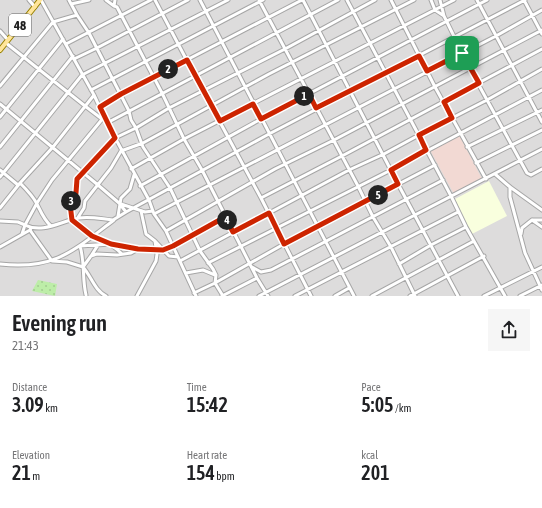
<!DOCTYPE html>
<html lang="en">
<head>
<meta charset="utf-8">
<style>
	body { margin:0; font-family:"Asap Condensed",sans-serif; background:#f6f6f6; color:#202124; height:100vh; display:flex; flex-direction:column; font-size:15px; white-space:nowrap }
	* { box-sizing:border-box; margin:0 }
	p { font-size:13px; color:#757577 }
	.icon { flex:none; width:22px; height:22px; fill:none; stroke:currentColor; stroke-width:2; stroke-linecap:round; stroke-linejoin:round }
	.map { position:relative; height:296px; overflow:hidden }
	.sheet { display:flex; flex-direction:column; background:#fff; flex:1 }
	.sheet>* { flex:none }
	.pin { position:absolute; display:grid; place-items:center; width:34px; height:34px; color:#fff; margin:-17px; border-radius:8px; box-shadow:0 2px 6px #0006 }
	.km { position:absolute; width:20px; height:20px; margin:-10px; border-radius:50%; background:#222; color:#fff; font-size:11px; line-height:20px; text-align:center }
	.round { display:grid; place-items:center; flex:none; width:42px; height:42px; border-radius:0px; background:#f6f6f6 }
	.head { display:flex; align-items:center; justify-content:space-between; height:68px; padding:0 12px }
	h1 { font-size:22px; font-weight:600; line-height:30px }
	.figures { display:grid; grid-template-columns:repeat(3,1fr); gap:6px; height:68px; padding:4px 12px }
	.figures div { display:grid; align-content:center }
	.figures b { font-size:20px; font-weight:600 }
	.figures small { font-size:11px; font-weight:400 }
	.figures p { font-size:11px }
	.map>svg:first-child { display:block }
	.residential { fill:#dddcdc }
	.commercial { fill:#f2d9d3 }
	.education { fill:#f9ffde }
	.garden { fill:url(#garden-dots) }
	.lines { fill:none; stroke-linecap:round; stroke-linejoin:round }
	.minor-casing { stroke:#a6a6a6; stroke-width:5 }
	.major-casing { stroke:#998200; stroke-width:6 }
	.minor { stroke:#fff; stroke-width:3 }
	.major { stroke:#ffe59a; stroke-width:4 }
	.route-casing { stroke:#fff; stroke-width:8 }
	.route { stroke:#cd2400; stroke-width:5 }
	.labels { text-anchor:middle; dominant-baseline:central; stroke-width:3.5; stroke-linejoin:round; paint-order:stroke }
	.shield { fill:#fff; stroke:#626262; stroke-width:1 }
	.shield-label { font-size:13px; font-weight:bold; fill:#1f1f1f }
</style>
</head>
<body>
<div class="map">
<svg width="542" height="296" viewBox="0 0 542 296">
	<defs>
		<pattern id="garden-dots" width="8" height="8" patternUnits="userSpaceOnUse"><rect width="8" height="8" fill="#bdeda8"/><path d="M2 2h.1M6 6h.1" fill="none" stroke="#a2cb90" stroke-width="1.8" stroke-linecap="round"/></pattern>
	</defs>
	<rect width="100%" height="100%" fill="#f0eee4"/>
	<path class="residential" d="M0,0H542V296H0Z"/>
	<path class="commercial" d="M459,135L482,179L454,194L430,150Z"/>
	<path class="education" d="M489,181L507,216L472,234L455,199Z"/>
	<path class="garden" d="M38,280L57,284L55,296L32,291Z"/>
	<g class="lines">
		<g class="minor-casing">
			<path id="minor" d="M29,0L35,7
				M41,0L94,95L107,123L149,200L154,214L166,231L196,296
				M69,0L77,15
				M106,0L114,6L117,7L162,93L184,139L202,170L257,278L268,296
				M155,0L195,76L261,198L311,296
				M200,0L354,296
				M259,0L358,186L373,217L391,247L415,296
				M303,0L398,184L458,296
				M347,0L451,196L466,227L505,296
				M391,0L435,87L486,179
				M431,0L435,10L444,16L470,69L527,173L531,175L542,169
				M440,0L444,16
				M477,0L542,122
				M524,0L542,34
				M71,4L89,0
				M114,6L115,0
				M0,31L8,40
				M6,43L85,106L102,119
				M66,44L151,0
				M74,59L97,48L188,0
				M0,86L53,22L77,15L89,33L129,111L131,120L136,128L143,147L170,188L200,251L213,269L216,275L215,283L223,296
				M91,90L263,0
				M0,104L98,185L119,203L126,212
				M100,107L154,77L302,0
				M0,117L63,39
				M104,117L52,180L37,203L25,225C43,234 61,221 79,218C90,216 102,219 113,220L126,212L269,134L525,0
				M107,123L338,0
				M0,147L73,56
				M467,147L542,110
				M476,163L542,130
				M131,169L184,139L454,0
				M0,170L18,185
				M495,174L510,187V197L525,253L542,290
				M0,177L82,75L228,0
				M20,183C26,189 33,196 37,204C41,212 44,220 51,226
				M140,186L261,119L487,0
				M510,187L542,210
				M261,198L342,156L542,49
				M121,204L145,212L153,211
				M0,208L20,183L53,147L94,95
				M154,214L496,36L542,10
				M118,216L121,198L130,189L134,175
				M77,219L84,208L85,201L111,168L121,151L143,143L269,74L414,0
				M532,220H542
				M0,221L18,222L25,225L22,234
				M31,228L30,230L32,233L52,261L67,262L83,267L91,256L97,254L117,255L131,253L138,249H165L225,217
				M166,231L275,169L334,140L542,30
				M521,234L522,228L532,220L542,227
				M155,241L169,256L178,257
				M0,247L30,230
				M122,254C110,242 106,244 92,236C84,232 78,225 72,220L70,204L76,193L77,179L115,138L136,128L169,108L285,49L375,0
				M91,256L98,245
				M180,261L349,170L384,154L419,135L487,100L542,69
				M208,263L391,170L542,90
				M0,264C55,270 73,251 114,220
				M399,264L431,245L466,227
				M83,267C91,276 95,291 106,296
				M252,267L261,272L271,270L443,180
				M186,273L203,270L215,275
				M194,293L215,283L284,244L435,165
				M86,295C82,279 85,262 80,246L111,244L138,249
				M137,296L156,261L157,254L155,241L146,234L141,211
				M222,296L257,278
				M259,296L542,149
				M295,296L458,212
				M335,296L349,288
				M372,296L474,241
				M410,296L484,256
				M484,296L542,267
				M520,296L542,285"/>
		</g>
		<g class="major-casing">
			<path id="major" d="M0,50L40,0"/>
		</g>
		<use href="#minor" class="minor"/>
		<use href="#major" class="major"/>
	</g>
	<g class="lines">
		<g class="route-casing">
			<path id="route" d="M462,53L479,83L444,102L452,118L419,135L426,150L391,170L398,184L284,244L269,213L233,232L225,217L173,246L163,250L138,249L111,244L92,236L72,220L70,204L76,193L77,179L115,138L100,107L121,94L187,60L220,121L253,104L261,119L309,94L316,108L419,56L427,71Z"/>
		</g>
		<use href="#route" class="route"/>
	</g>
	<g class="labels">
		<rect class="shield" x="9" y="14" width="22" height="22" rx="3"/>
		<g class="shield-label">
			<text x="20" y="25">48</text>
		</g>
	</g>
</svg>
<div class="pin" style="left:462px;top:53px;background:#1e9e55"><svg class="icon" aria-label="arrive" viewBox="0 0 24 24"><path d="M6 21V4h12l-3 4 3 4H6"/></svg></div>
<b class="km" style="left:304px;top:96px">1</b>
<b class="km" style="left:168px;top:69px">2</b>
<b class="km" style="left:71px;top:201px">3</b>
<b class="km" style="left:227px;top:220px">4</b>
<b class="km" style="left:378px;top:195px">5</b>
</div>
<section class="sheet">
<div class="head"><div><h1>Evening run</h1><p>21:43</p></div><a class="round"><svg class="icon" aria-label="share" viewBox="0 0 24 24"><path d="M12 15V3M7 8l5-5 5 5M5 13v7h14v-7"/></svg></a></div>
<div class="figures">
<div><p>Distance</p><b>3.09<small> km</small></b></div>
<div><p>Time</p><b>15:42</b></div>
<div><p>Pace</p><b>5:05<small> /km</small></b></div>
</div>
<div class="figures">
<div><p>Elevation</p><b>21<small> m</small></b></div>
<div><p>Heart rate</p><b>154<small> bpm</small></b></div>
<div><p>kcal</p><b>201</b></div>
</div>
</section>
</body>
</html>
